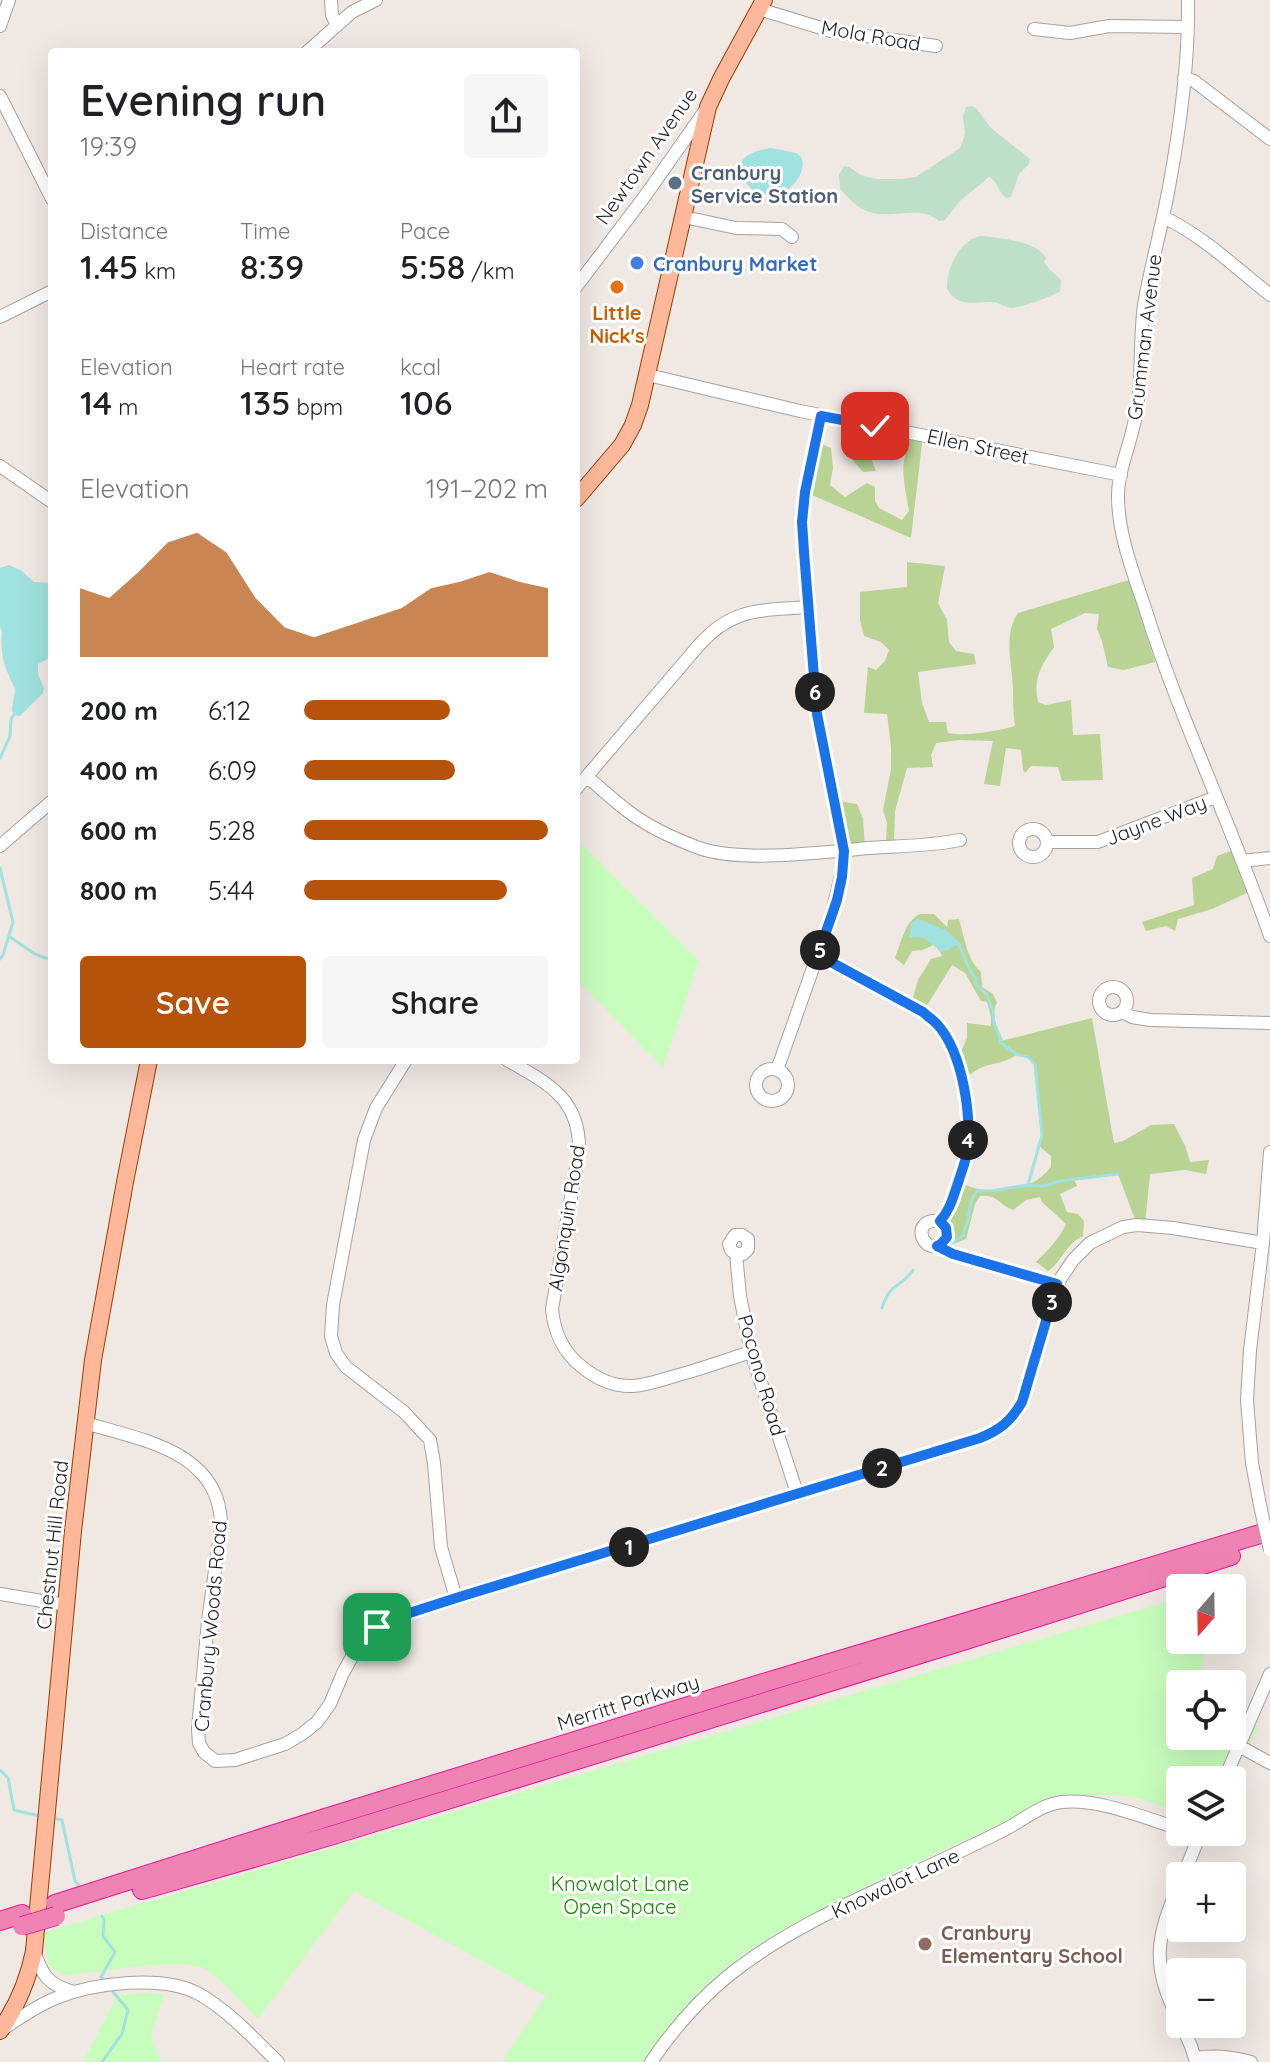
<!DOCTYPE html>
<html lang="en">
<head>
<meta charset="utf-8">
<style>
	body { margin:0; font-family:Quicksand,sans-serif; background:#f6f6f6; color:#202124; height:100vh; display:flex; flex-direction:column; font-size:30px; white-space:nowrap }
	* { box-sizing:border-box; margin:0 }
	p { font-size:26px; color:#757577 }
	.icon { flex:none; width:44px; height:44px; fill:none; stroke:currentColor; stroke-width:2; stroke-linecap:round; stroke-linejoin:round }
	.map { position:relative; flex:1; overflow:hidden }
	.side { position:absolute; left:48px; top:48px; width:532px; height:1016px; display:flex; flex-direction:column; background:#fff; border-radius:8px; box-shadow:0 8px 32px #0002 }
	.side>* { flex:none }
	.needle { width:52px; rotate:200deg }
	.controls { position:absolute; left:1166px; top:1574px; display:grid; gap:16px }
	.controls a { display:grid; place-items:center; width:80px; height:80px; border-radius:8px; background:#fff; box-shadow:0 8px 32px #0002; font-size:40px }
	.pin { position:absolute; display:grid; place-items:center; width:68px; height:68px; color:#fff; margin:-34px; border-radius:16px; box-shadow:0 4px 12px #0006 }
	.km { position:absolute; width:40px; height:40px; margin:-20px; border-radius:50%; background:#222; color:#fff; font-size:22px; line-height:40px; text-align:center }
	.round { display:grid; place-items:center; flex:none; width:84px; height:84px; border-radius:8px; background:#f6f6f6 }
	.summary { display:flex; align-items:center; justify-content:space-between; height:136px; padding:0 32px }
	h1 { font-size:44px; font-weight:600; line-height:60px }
	.stats { display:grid; grid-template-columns:repeat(3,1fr); gap:12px; height:136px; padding:8px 32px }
	.stats div { display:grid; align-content:center }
	.stats b { font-size:34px; font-weight:600 }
	.stats small { font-size:22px; font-weight:400 }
	.stats p { font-size:22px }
	.chart { height:224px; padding:16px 32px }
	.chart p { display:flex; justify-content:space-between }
	.chart svg { width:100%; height:144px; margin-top:8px; fill:#b45309; opacity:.7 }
	.button { display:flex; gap:16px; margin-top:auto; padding:16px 32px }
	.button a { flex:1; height:92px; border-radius:8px; background:#b45309; color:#fff; font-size:32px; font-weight:600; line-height:92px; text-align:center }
	.button a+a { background:#f6f6f6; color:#202124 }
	ul { padding:0 32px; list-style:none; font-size:26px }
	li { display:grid; grid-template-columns:128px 96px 1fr; align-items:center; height:60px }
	li i { height:20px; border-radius:10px; background:#b45309 }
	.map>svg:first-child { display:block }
	.forest { fill:#b8d394 }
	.wetland { fill:#bfe0c8 }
	.park { fill:#c8febc }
	.water { fill:#a0e2df }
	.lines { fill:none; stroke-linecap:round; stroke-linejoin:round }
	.stream { stroke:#a0e2df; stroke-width:3 }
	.minor-casing { stroke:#a2a2a2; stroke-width:14 }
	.major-casing { stroke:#983d00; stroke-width:18 }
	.highway-casing { stroke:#eb1497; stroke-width:20 }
	.minor { stroke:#fff; stroke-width:12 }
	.major { stroke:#ffb899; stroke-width:16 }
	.highway { stroke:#ef84b4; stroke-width:18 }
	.minor-bridge-casing { stroke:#a2a2a2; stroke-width:14; stroke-linecap:butt }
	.highway-bridge-casing { stroke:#eb1497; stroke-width:20; stroke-linecap:butt }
	.minor-bridge { stroke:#fff; stroke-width:12 }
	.highway-bridge { stroke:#ef84b4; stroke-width:18 }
	.route-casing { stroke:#fff; stroke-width:16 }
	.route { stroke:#1a73e8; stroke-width:10 }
	.service-dot { fill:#5c6f8a; stroke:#fff; stroke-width:3 }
	.shop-dot { fill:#3f7fe0; stroke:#fff; stroke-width:3 }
	.food-dot { fill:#e8710a; stroke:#fff; stroke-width:3 }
	.education-dot { fill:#8d6e63; stroke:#fff; stroke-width:3 }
	.labels { text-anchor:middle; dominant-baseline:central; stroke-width:6; stroke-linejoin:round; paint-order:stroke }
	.street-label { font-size:20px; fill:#1e1e1e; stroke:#fff }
	.service-label { font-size:20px; font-weight:bold; fill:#4e5e75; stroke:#fff; text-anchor:start }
	.shop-label { font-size:20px; font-weight:bold; fill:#366cbe; stroke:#fff; text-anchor:start }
	.food-label { font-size:20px; font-weight:bold; fill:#c56008; stroke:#fff }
	.park-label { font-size:20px; fill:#1a8701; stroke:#fff }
	.education-label { font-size:20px; font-weight:bold; fill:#785e54; stroke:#fff; text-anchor:start }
</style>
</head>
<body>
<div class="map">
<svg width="1270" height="2062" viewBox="0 0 1270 2062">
	<rect width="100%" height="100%" fill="#f0e8e3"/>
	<path class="forest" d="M863,424L875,426L871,459L876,471L863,472L850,457L863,433Z
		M895,429L923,435L911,538L805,492L815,441L831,448L833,468L830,485L845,497L867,483L875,487V501L879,508L902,520L909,511C906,491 898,463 909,447L893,438Z
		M907,562L945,566L938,603L947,620L949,642L956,651L974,654L976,664L918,672L922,703L929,722H946L948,733C966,737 997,731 1015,726C1013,713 1013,701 1013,688C1012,665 1003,634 1018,613L1129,580L1155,662L1124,670L1108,667L1102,641L1097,629L1099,614L1085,613L1051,629L1054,647C1041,666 1033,678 1038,702L1046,705L1071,700L1073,735L1100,734L1103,780L1062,781L1058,767L1031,766L1025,773L1023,770L1021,750L1006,748L1000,786L984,784L993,741L959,740L936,743L931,755L933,767L907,768L895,811L894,840L886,841L887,823L883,810L891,769V747L887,714L864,713L868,667L876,670L885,661L889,650L881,642L864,636L860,620V592L907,587Z
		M833,800L857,804L863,819L865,849L844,851Z
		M1237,849L1249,892L1212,909L1178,919L1175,931L1166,926L1146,931L1142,922L1194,905L1192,878L1213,869L1217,856Z
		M920,914H934L947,927L948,920L959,919C964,936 967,960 981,972L982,987L993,994L997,1002C989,1020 999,1024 1001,1041L1092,1018L1114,1143L1123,1141L1151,1125L1174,1124L1186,1148L1190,1162L1209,1160L1206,1174L1185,1170L1150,1174L1145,1225H1137L1118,1174L1074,1179L1077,1186L1060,1194L1067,1212L1078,1214L1084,1221L1083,1236C1066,1243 1062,1262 1048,1271L1036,1262C1047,1251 1060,1238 1066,1224L1042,1202L1040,1197L1026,1200L1013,1210C999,1205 998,1194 980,1196L975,1204L966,1239L951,1245L953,1254L941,1244L944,1224L964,1184C978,1191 985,1190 1001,1189C1024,1187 1035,1186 1051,1167V1156L1038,1145L1042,1135L1037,1077L1033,1060L1028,1057L1016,1055C1007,1062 996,1063 985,1066C977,1069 969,1075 962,1080L960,1054L967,1038V1023L991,1026V1017L987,1002L981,1001L965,973L952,965L923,1012L911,1005L918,980L931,959L942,956L938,948L933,945L923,950L912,951L904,965L895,958C901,943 905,921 920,914Z"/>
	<path class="wetland" d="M971,106L976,108L991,128L1030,159L1029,164L1019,174L1011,197L1006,198C998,192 998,181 989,177L960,201L945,220L939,221C917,203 889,222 864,210C855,206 847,196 840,189L839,175L844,166L849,167L861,175L875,179H901L916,177L960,148L965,134L963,116L966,107Z
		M980,236C995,237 1033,241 1043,254C1051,264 1040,256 1047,266C1050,271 1057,275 1061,280L1060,291C1054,296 1020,308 1012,308C1006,308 1000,303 993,302C974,301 960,309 947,289C946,269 959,241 980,236Z"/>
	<path class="park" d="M576,839L699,961L663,1068L576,979Z
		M1180,1598V1640H1206L1200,1684H1180V1736H1232V1716L1259,1727L1227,1780H1180V1812L1144,1800L1118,1795H1077L1041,1805L876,1881L747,1951L710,1981L679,2014L642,2062H502L546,1996L354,1891L258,2019C244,2005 222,1978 204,1969C179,1956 95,1974 63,1975L50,1967L42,1933Z
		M141,1993L164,1994L151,2036L161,2062H83L117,1996Z"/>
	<path class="water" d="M771,148L796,153L801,157C807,171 795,184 785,192C777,193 765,195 758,193C753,192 751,188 748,185C728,162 749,151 771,148Z
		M9,565L22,571L34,582L52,583V657L38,664V674L44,688L43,693L20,716H17L12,711C12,704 14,698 15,691C15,687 11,682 10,678C3,664 0,647 2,632L0,626V568Z
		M918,919L946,930L962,945H955L949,950L940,952C937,947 925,938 919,937C915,937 912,938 909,938L911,923Z"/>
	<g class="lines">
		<path class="stream" d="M0,758L10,736L11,719L15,713
			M0,868L13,922L3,955L0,959
			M10,937C23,945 36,958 52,959
			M1028,1185L1044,1186L1060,1181L1118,1174
			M952,1243L964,1235C963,1231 966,1227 967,1223C971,1211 968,1202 977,1191H991L1028,1185L1042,1135L1035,1064L1028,1057L1016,1054L1000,1042L1001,1039L994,1023L993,1011L987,995L975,983L976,978C967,970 965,954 957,942
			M882,1308C890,1282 900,1289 913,1270
			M0,1770L8,1778L14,1810L40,1816
			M52,1818L62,1820L75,1881L80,1887
			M102,1916L104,1920L103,1936L115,1952L101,1977L105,1982
			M102,2062L122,2034L128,2010L109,1987"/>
		<g class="minor-casing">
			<path id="minor" d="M331,0L332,15L337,25
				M1188,0C1189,60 1180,128 1169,187C1162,226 1151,265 1144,305C1139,341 1143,378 1136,414C1132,441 1118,469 1118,496C1118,534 1133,572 1145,608C1180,720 1232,825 1270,936
				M759,9L831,31L936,46
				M0,26L9,0
				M1034,29L1070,33L1109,26L1188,27
				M307,52L352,12L376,0
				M1184,78L1194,81L1270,139
				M0,96L52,199
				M684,217L736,228L782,229L792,237
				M1163,217C1202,235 1236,268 1270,295
				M576,287L645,196L704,112
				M0,317L52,291
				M648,375L800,411L1121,475
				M0,466L52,502
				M587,777C601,788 614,801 629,812C650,828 675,839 699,848C743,863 822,852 869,848C900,846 930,846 960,840
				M576,789L699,645C733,607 760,611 808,607
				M1019 843a14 14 0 1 1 28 0a14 14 0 1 1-28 0Z
				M1047,842H1098L1216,797
				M0,846L52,801
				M1242,861L1270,858
				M818,955L923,1012C927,1016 933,1020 937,1024C963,1053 972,1116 967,1153C965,1163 961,1173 958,1183C954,1197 950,1210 940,1221C905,1217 927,1266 947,1237L946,1228L940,1221
				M1099 1001a14 14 0 1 1 28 0a14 14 0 1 1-28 0Z
				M1122,1012L1132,1017L1150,1020L1270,1023
				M406,1060L376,1108L364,1140L333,1305L331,1336L336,1353L346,1367L404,1412L430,1440L434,1463L441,1547L456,1598
				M507,1060C547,1083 580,1098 579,1150L552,1309C554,1332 564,1353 582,1367C597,1379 614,1387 633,1386C647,1385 661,1380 675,1376C701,1369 726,1360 751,1352
				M756 1085a16 16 0 1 1 32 0a16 16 0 1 1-32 0Z
				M777,1070L831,917L844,863L842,837L817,714L804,552L802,522L805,492L821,416
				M937,1246L953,1254L1057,1284
				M736,1254H743L748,1249V1239L742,1235H735L729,1244L731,1250L736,1254L740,1296L751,1352L797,1493
				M85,1423C143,1440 222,1452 221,1527L208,1621L198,1729L199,1743L204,1752L215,1761L235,1760L285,1744L302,1734L317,1722L330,1704L343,1673L359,1644L377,1627L397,1617L980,1438C1000,1430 1011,1421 1022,1402L1057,1284L1073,1260L1090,1243L1123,1227L1137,1225L1173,1228L1263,1243
				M1261,1510L1252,1463L1247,1400L1250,1350L1263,1243L1270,1152
				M0,1594L66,1605
				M1239,1746L1270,1763
				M1224,1780L1270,1674
				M1183,1876L1201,1832
				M1180,1882C1155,1940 1151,1965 1180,2023
				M34,1951C42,1975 48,1985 74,1992
				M1181,2024L1191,2046L1196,2062
				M3,2029C19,2018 39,2005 56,1998C94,1983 163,1974 199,1994C229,2011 254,2039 278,2062
				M1195,2058C1214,2055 1233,2057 1251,2062
				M651,2062C672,2031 699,2000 728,1976C799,1919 888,1887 969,1847C984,1840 999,1833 1013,1825C1028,1816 1044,1804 1062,1802C1098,1798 1145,1818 1180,1829"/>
		</g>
		<g class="major-casing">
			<path id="major" d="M576,499L622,445L633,425L640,405L708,107L721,79L764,0
				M0,2031C17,2006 28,1981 34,1951L73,1531L93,1360L125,1182L149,1060"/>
		</g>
		<g class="highway-casing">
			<path id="highway" d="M142,1890L330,1836L963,1641L1231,1556
				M55,1904L325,1818L773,1680L1270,1531
				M0,1921L22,1914"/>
		</g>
		<use href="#minor" class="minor"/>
		<use href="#major" class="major"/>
		<use href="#highway" class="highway"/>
		<g class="minor-bridge-casing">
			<path id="minor-bridge" d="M1261,1510L1270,1550"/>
		</g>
		<g class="highway-bridge-casing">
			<path id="highway-bridge" d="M22,1926L56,1916"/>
		</g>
		<use href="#minor-bridge" class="minor-bridge"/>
		<use href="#highway-bridge" class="highway-bridge"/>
	</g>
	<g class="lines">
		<g class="route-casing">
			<path id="route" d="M377,1627L397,1617L456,1598L980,1438C1000,1430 1011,1421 1022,1402L1057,1284L953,1254L937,1246L941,1244L947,1237L946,1228L940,1221C950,1210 953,1197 958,1183C961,1173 965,1163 967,1153C972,1116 963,1053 937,1024C933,1020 927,1016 923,1012L818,955L837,900L842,877L844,851L817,714L804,552L802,522L805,492L821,416L875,426"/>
		</g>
		<use href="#route" class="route"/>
	</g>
	<circle class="service-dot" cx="675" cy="183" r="8"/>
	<circle class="shop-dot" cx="637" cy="263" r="8"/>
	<circle class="food-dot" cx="617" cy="287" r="8"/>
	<circle class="education-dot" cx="925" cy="1944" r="8"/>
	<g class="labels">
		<g class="street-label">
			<text transform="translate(871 35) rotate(10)">Mola Road</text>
			<text transform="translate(646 156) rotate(-55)">Newtown Avenue</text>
			<text transform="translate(1144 337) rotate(-83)">Grumman Avenue</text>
			<text transform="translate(978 446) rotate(12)">Ellen Street</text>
			<text transform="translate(1156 820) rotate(-21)">Jayne Way</text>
			<text transform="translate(566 1218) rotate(-81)">Algonquin Road</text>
			<text transform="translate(762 1375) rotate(74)">Pocono Road</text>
			<text transform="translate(52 1545) rotate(-84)">Chestnut Hill Road</text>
			<text transform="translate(210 1626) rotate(-85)">Cranbury Woods Road</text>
			<text transform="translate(628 1702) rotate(-17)">Merritt Parkway</text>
			<text transform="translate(895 1883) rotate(-25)">Knowalot Lane</text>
		</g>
		<g class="service-label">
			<text x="691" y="172">Cranbury<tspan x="691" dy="23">Service Station</tspan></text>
		</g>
		<g class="shop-label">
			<text x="653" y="263">Cranbury Market</text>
		</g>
		<g class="food-label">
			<text x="617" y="312">Little<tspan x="617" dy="23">Nick's</tspan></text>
		</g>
		<g class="park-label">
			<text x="620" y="1883">Knowalot Lane<tspan x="620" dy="23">Open Space</tspan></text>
		</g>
		<g class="education-label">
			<text x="941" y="1932">Cranbury<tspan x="941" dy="23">Elementary School</tspan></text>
		</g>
	</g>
</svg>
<div class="controls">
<a><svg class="needle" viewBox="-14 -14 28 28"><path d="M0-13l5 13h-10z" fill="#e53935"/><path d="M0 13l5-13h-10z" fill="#757577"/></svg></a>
<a><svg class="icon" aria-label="locate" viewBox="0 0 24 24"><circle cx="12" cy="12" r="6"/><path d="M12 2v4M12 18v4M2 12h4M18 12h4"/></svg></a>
<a><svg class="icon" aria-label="layers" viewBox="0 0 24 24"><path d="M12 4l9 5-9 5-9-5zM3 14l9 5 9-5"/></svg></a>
<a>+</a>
<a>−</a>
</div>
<div class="pin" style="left:377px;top:1627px;background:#1e9e55"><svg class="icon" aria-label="arrive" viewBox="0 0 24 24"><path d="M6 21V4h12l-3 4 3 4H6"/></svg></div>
<div class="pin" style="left:875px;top:426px;background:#d93025"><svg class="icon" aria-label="check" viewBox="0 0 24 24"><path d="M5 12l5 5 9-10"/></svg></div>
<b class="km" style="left:629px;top:1547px">1</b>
<b class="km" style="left:882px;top:1468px">2</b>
<b class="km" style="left:1052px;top:1302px">3</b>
<b class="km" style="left:968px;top:1140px">4</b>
<b class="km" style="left:820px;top:950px">5</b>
<b class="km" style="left:815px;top:692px">6</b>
<section class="side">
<div class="summary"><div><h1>Evening run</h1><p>19:39</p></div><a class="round"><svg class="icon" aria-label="share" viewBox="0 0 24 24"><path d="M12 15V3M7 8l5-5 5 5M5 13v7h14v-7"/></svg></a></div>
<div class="stats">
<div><p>Distance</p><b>1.45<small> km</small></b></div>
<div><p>Time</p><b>8:39</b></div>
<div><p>Pace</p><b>5:58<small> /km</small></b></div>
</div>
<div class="stats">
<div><p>Elevation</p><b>14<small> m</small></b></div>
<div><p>Heart rate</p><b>135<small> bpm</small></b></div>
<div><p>kcal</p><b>106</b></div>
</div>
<div class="chart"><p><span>Elevation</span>191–202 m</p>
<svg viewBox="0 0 160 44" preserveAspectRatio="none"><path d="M0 44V23L10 26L20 18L30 9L40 6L50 12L60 26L70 35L80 38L90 35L100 32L110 29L120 23L130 21L140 18L150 21L160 23V44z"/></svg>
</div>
<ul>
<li><b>200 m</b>6:12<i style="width:60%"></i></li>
<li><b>400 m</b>6:09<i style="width:62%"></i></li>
<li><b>600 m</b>5:28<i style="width:100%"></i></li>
<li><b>800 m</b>5:44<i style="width:83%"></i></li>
</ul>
<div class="button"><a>Save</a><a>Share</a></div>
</section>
</div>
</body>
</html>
